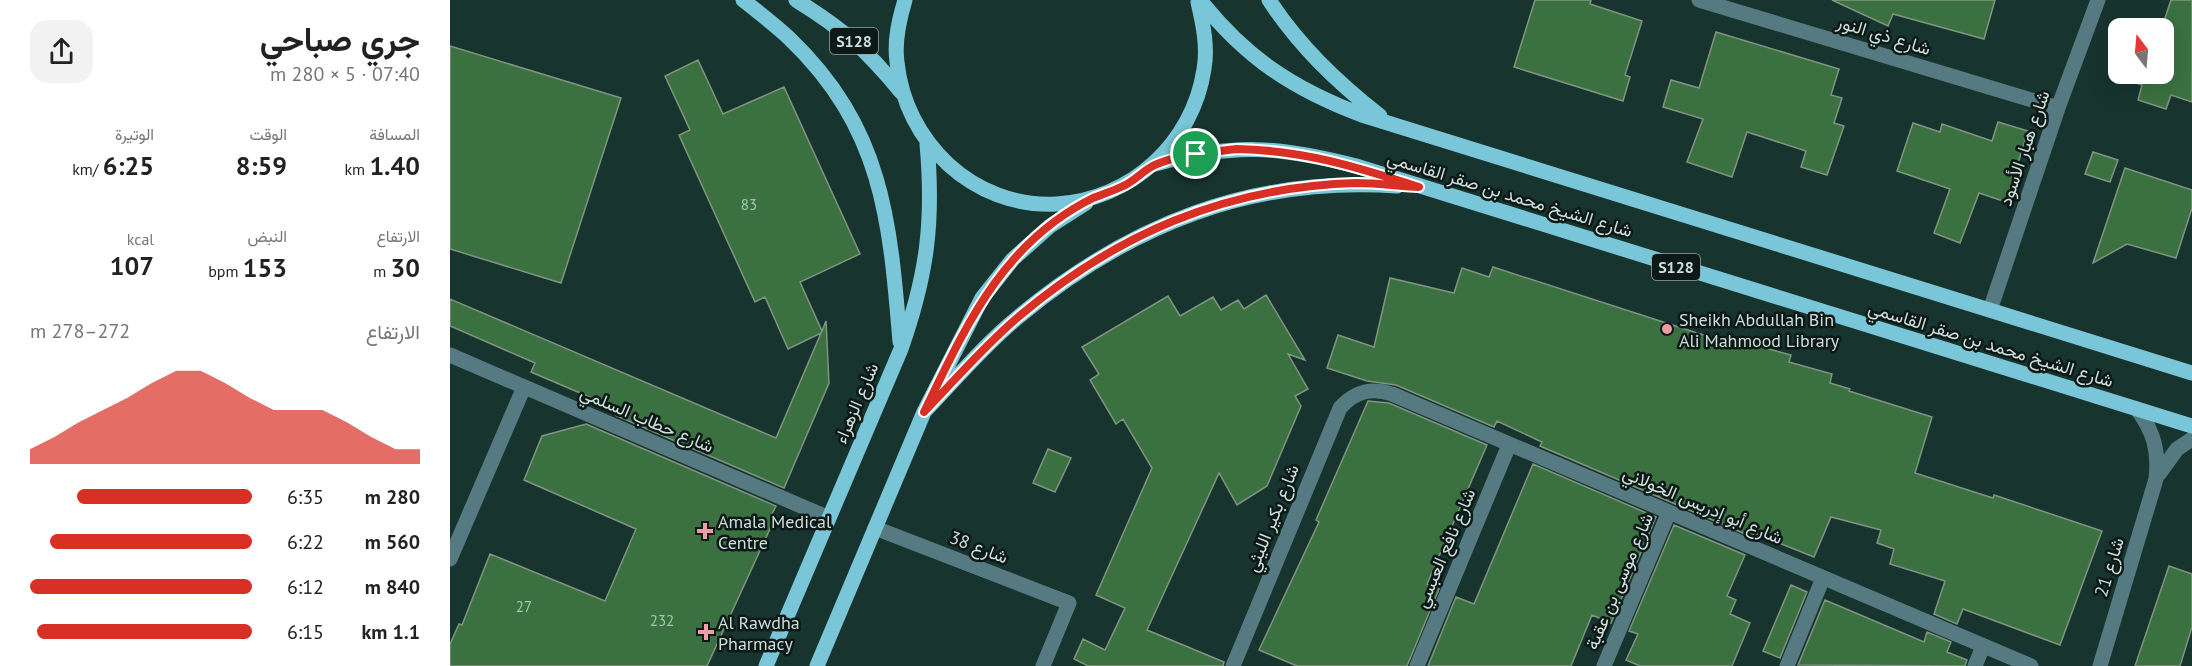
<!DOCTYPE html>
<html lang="ar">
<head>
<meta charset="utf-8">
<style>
	body { margin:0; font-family:"PT Sans",Vazirmatn,sans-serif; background:#f2f2f2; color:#222; direction:rtl; height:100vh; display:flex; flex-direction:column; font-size:22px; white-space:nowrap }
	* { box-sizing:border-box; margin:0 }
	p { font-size:20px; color:#767676 }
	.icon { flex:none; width:33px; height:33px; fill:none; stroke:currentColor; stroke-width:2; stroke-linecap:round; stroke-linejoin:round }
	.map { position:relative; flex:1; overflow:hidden; direction:ltr }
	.side { display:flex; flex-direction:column; background:#fff; width:450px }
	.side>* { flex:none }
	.needle { width:39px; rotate:344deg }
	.controls { position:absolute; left:1658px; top:18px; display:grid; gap:12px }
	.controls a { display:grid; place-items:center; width:66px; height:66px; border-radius:12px; background:#fff; box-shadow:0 6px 24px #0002; font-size:30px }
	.pin { position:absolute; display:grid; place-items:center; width:51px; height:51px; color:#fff; margin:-26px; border:3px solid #fff; border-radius:50%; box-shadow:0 2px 6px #0007 }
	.round { display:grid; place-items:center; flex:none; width:63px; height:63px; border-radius:18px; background:#f2f2f2 }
	.summary { display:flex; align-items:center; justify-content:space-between; height:102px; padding:0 30px }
	h1 { font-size:33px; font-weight:700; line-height:45px }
	.stats { display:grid; grid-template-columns:repeat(3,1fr); gap:9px; height:102px; padding:6px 30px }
	.stats div { display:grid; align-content:center }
	.stats b { font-size:26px; font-weight:700 }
	.stats small { font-size:16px; font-weight:400 }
	.stats p { font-size:16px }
	.chart { height:168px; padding:12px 30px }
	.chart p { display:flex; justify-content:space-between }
	.chart svg { width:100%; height:108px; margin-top:6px; fill:#d93025; opacity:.7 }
	ul { padding:0 30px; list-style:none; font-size:20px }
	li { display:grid; grid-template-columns:96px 72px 1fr; align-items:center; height:45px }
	li i { height:15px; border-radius:8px; background:#d93025 }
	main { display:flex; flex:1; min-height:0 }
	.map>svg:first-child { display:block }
	.building { fill:#3b7141; stroke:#809481; stroke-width:1.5 }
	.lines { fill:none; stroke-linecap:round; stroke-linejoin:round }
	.minor { stroke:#567a82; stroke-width:15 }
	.major { stroke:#78c6d7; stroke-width:15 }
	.route-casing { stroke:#fff; stroke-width:12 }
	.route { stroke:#d93025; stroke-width:8 }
	.poi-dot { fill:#f49aa4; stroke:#0c1916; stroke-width:2 }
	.labels { text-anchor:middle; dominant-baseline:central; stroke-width:5; stroke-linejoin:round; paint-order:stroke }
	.number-label { font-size:15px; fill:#a9c3b4 }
	.shield { fill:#0c1916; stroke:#94a39f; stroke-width:1.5 }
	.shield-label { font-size:16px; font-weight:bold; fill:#cededa }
	.street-label { font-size:18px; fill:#cededa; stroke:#0c1916 }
	.poi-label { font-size:18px; fill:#cededa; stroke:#0c1916; text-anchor:start }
</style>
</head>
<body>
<main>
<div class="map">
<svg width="1742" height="666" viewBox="0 0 1742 666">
	<rect width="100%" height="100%" fill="#17342e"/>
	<path class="building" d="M1085,0H1141L1140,4L1192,21L1175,75L1180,77L1173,101L1064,67Z
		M1382,0H1545L1534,39L1443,14L1438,26Z
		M1721,0H1742V102L1721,95L1716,109L1688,100L1692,85L1669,77V74H1713V24Z
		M1266,32L1389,69L1381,95L1392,98L1384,123L1394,126L1377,175L1351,167L1356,151L1297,132L1282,177L1237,162L1253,119L1213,107L1221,80L1249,88Z
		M0,46L171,98L111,283L0,249Z
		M248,60L273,114L334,87L410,254L350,282L372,331L376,321L379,383L334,488L167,416L177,413L81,372L85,363L0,326V299L326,438L371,333L338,349L315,297L305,302L229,135L240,130L215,76Z
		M1548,122L1578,131L1556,202L1529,193L1510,243L1484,233L1500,189L1447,171L1463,123L1490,132L1492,124L1542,141Z
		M1643,152L1668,160L1660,182L1635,174Z
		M1675,168L1742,190V208L1726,258L1677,244L1643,263Z
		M1043,267L1272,341L1274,337L1341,355L1339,362L1382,374L1380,383L1400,389L1399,391L1482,417L1465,473L1543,498L1544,495L1652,531L1610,645L1513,609L1507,624L1484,614L1495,581L1440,564L1444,549L1427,543L1431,530L1381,517L1364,557L1304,533L1302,537L1090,446L1092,442L1047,421L1044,427L946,385L917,381L877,368L888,335L924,347L940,278L1004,293L1012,268L1039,277Z
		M816,295L855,360L838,354L858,389L845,396L851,406L817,486L787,505L769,473L697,630L774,662L773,666H638L624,659L633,639L655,650L675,608L646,595L702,468L673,419L666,424L640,380L649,374L632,347L718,296L730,316L763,297L771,310L788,300L794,309Z
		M918,401L939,403L1037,445L977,584L989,589L957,666H847L809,650L869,522L866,520Z
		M136,424L326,506L321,516L325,518L257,666H0V644L9,624L12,625L40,554L155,601L186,529L74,480L92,436Z
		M598,449L621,458L605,492L583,483Z
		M1083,464L1206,517L1161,623L1142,615L1121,666H978L1006,597L1024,604Z
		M1224,525L1295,555L1277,596L1286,600L1280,614L1300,623L1282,666H1190L1176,660L1188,634L1179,631Z
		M1719,566L1742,574V627L1730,666H1685Z
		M1341,585L1357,592L1330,658L1313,651Z
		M1375,600L1474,642L1477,632L1501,642L1497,652L1517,660L1515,666L1348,665Z"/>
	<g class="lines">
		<path class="minor" d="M1249,0L1608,108
			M1540,310L1608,108L1648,0
			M0,355L379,518
			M1709,474L1727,449L1742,439
			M425,528L619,603L593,666
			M0,559L74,387
			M783,666L890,408C905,391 921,387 942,394L1581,666
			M967,666L1059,445
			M1154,666L1219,512
			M1337,666L1373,578
			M1525,666L1533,646
			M1650,666L1706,479C1709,451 1704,432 1687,409"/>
		<path class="major" d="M293,0C308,12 324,24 339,38C433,128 440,220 450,342
			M346,0C393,29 416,49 451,92
			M455,0C449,20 444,41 447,62C455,142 523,208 606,204C681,200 743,143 754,69C758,47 753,24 748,2
			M750,0C796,58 843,89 912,115L1742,373
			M819,0C849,46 887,82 930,116
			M705,164C785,143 827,146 906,166L1742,426
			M474,412C504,381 533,346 567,318C678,225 801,176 947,186
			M316,666L451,349C477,275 484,222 477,144
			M367,666L474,412L532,298L563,259L600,226L636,203"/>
	</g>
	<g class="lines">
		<g class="route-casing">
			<path id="route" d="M787,149C853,150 907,167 969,187C949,186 927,183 906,183C775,187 666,234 567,318C534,346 504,381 474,412C516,326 552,243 643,198C653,194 663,191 673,186C685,181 694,169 707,164C732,154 761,152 787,149Z"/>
		</g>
		<use href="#route" class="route"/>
	</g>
	<g class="poi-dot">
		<circle cx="1217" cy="329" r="6"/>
		<path d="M252 522h6v6h6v6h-6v6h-6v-6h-6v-6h6z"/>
		<path d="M253 623h6v6h6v6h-6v6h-6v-6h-6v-6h6z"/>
	</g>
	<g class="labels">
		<g class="number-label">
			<text x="299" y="204">83</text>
			<text x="74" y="606">27</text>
			<text x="212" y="620">232</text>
		</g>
		<g class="shield">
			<rect x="380" y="28" width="48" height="26" rx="4.5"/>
			<rect x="1202" y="254" width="48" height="26" rx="4.5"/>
		</g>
		<g class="shield-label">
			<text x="404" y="41">S128</text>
			<text x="1226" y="267">S128</text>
		</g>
		<g class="street-label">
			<text transform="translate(1434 35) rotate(17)">شارع ذي النور</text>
			<text transform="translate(1574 148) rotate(-71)">شارع هبار الأسود</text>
			<text transform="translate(1060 194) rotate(17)">شارع الشيخ محمد بن صقر القاسمي</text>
			<text transform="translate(1541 344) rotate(17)">شارع الشيخ محمد بن صقر القاسمي</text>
			<text transform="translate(406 403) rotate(-67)">شارع الزهراء</text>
			<text transform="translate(197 419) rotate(23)">شارع حطاب السلمي</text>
			<text transform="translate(1253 505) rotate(23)">شارع أبو إدريس الخولاني</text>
			<text transform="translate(822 518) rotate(-68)">شارع بكير الليثي</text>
			<text transform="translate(529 547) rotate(21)">شارع 38</text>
			<text transform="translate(995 548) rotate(-67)">شارع نافع العبسي</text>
			<text transform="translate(1659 567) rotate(-73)">شارع 21</text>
			<text transform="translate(1169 581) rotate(-67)">شارع موسى بن عقبة</text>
		</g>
		<g class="poi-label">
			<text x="1229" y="319">Sheikh Abdullah Bin<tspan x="1229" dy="21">Ali Mahmood Library</tspan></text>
			<text x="268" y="521">Amala Medical<tspan x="268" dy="21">Centre</tspan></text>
			<text x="268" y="622">Al Rawdha<tspan x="268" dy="21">Pharmacy</tspan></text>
		</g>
	</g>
</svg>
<div class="controls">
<a><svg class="needle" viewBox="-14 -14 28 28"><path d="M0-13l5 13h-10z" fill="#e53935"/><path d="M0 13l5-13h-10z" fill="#767676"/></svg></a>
</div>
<div class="pin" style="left:746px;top:154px;background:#1e9e55"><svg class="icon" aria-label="arrive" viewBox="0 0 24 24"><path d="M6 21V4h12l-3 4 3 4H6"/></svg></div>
</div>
<section class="side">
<div class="summary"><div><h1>جري صباحي</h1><p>07:40 · 5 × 280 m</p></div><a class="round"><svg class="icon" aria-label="share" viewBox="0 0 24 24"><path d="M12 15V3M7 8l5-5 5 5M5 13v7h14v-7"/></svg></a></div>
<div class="stats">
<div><p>المسافة</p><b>1.40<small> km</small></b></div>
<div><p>الوقت</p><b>8:59</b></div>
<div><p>الوتيرة</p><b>6:25<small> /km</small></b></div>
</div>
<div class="stats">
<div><p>الارتفاع</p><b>30<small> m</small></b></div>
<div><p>النبض</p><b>153<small> bpm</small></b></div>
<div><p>kcal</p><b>107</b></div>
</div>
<div class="chart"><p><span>الارتفاع</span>272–278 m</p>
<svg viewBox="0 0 160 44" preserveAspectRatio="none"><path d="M0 44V38L10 33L20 27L30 22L40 17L50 11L60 6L70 6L80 11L90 17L100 22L110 22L120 22L130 27L140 33L150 38L160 38V44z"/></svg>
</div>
<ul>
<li><b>280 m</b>6:35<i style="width:79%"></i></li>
<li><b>560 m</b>6:22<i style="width:91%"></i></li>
<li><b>840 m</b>6:12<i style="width:100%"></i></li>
<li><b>1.1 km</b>6:15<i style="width:97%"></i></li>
</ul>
</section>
</main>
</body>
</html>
